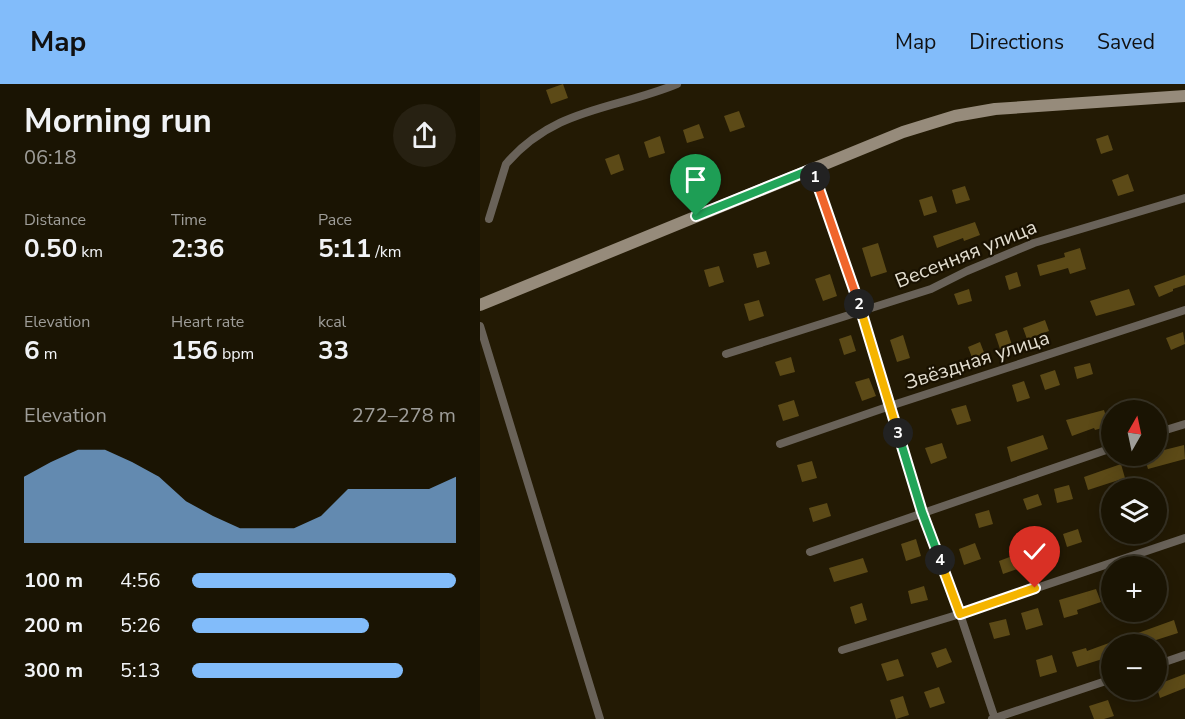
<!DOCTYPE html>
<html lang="en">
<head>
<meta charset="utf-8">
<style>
	body { margin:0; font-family:"Nunito Sans",sans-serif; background:#272112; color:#f1f3f6; height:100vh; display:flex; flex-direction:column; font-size:22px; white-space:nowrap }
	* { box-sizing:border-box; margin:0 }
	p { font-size:20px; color:#9f9e9a }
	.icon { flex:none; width:33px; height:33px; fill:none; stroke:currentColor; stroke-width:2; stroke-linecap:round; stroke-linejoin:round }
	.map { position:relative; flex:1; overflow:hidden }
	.drawer { display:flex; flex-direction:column; background:#1a1403; width:480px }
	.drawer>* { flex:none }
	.needle { width:39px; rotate:9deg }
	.fabs { position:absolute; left:621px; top:316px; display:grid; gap:12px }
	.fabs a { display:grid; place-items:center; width:66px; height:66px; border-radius:50%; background:#1a1403; box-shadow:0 3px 15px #0003,0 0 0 2px #383325; font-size:30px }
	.pin { position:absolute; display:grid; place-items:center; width:51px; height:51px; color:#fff; margin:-62px -26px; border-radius:50% 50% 50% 0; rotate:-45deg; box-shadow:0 0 6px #0007 }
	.pin .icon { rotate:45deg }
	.km { position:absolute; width:30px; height:30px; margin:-15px; border-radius:50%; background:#222; color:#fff; font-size:16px; line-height:30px; text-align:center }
	.round { display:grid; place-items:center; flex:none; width:63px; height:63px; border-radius:32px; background:#272112 }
	.head { display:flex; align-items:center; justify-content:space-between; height:102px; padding:0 24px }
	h1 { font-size:33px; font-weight:700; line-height:45px }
	.metrics { display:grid; grid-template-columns:repeat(3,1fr); gap:9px; height:102px; padding:6px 24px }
	.metrics div { display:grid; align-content:center }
	.metrics b { font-size:26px; font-weight:700 }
	.metrics small { font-size:16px; font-weight:400 }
	.metrics p { font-size:16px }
	.chart { height:168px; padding:12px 24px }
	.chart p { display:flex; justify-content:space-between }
	.chart svg { width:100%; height:108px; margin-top:6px; fill:#82bcfa; opacity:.7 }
	ul { padding:0 24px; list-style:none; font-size:20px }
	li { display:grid; grid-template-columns:96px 72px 1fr; align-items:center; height:45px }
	li i { height:15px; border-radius:8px; background:#82bcfa }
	header { display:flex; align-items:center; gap:36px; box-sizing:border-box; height:84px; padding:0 30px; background:#82bcfa; color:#111 }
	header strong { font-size:28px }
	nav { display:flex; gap:33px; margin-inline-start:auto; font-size:21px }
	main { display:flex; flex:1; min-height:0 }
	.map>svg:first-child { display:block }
	.building { fill:#5c4a17 }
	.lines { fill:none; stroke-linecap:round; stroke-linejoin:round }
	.minor { stroke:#696259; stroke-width:8 }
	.secondary { stroke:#968b7b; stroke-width:12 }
	.split-1-casing { stroke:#fff; stroke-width:12 }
	.split-2-casing { stroke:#fff; stroke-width:12 }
	.split-3-casing { stroke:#fff; stroke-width:12 }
	.split-4-casing { stroke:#fff; stroke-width:12 }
	.split-5-casing { stroke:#fff; stroke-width:12 }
	.split-1 { stroke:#22a559; stroke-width:8 }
	.split-2 { stroke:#f0652b; stroke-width:8 }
	.split-3 { stroke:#f5b400; stroke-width:8 }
	.split-4 { stroke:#22a559; stroke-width:8 }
	.split-5 { stroke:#f5b400; stroke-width:8 }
	.labels { text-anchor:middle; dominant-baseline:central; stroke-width:4.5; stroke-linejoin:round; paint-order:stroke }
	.street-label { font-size:20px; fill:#e3ded0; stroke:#191100 }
</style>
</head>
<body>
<header>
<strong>Map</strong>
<nav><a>Map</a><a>Directions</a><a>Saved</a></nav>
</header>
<main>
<section class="drawer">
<div class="head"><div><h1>Morning run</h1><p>06:18</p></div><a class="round"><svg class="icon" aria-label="share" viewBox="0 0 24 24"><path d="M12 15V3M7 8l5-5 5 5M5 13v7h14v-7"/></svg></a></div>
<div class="metrics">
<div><p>Distance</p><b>0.50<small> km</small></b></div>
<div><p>Time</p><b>2:36</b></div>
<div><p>Pace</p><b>5:11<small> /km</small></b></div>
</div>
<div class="metrics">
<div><p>Elevation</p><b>6<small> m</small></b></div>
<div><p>Heart rate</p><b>156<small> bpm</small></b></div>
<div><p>kcal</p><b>33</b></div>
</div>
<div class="chart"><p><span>Elevation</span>272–278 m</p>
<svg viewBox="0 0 160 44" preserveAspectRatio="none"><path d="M0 44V17L10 11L20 6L30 6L40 11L50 17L60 27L70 33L80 38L90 38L100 38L110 33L120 22L130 22L140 22L150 22L160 17V44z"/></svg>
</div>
<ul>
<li><b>100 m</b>4:56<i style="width:100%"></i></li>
<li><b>200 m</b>5:26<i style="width:67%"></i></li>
<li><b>300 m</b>5:13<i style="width:80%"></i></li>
</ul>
</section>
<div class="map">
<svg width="705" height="635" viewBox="0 0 705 635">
	<rect width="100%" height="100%" fill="#231a04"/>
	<path class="building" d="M83,0L88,14L71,20L66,6Z
		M259,27L265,43L250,48L244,32Z
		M219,40L224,54L207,59L203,46Z
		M628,51L633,66L621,70L616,55Z
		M180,52L185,69L169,74L164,58Z
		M139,70L144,86L131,91L125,75Z
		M648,90L654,107L638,112L632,96Z
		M485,102L490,116L476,120L472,106Z
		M452,112L457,128L444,132L439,116Z
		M495,138L500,151L484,157L483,154L457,164L453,152Z
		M398,159L407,188L391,193L382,164Z
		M600,164L606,185L590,190L588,184L560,192L557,181L585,173L584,169Z
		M286,167L290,180L277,184L273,170Z
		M239,182L244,198L229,203L224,186Z
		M537,188L541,202L529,206L525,192Z
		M350,190L357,212L343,217L335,195Z
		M705,191V201L693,205V207L679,213L674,202Z
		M489,205L492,217L478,221L474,210Z
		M649,205L655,221L616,232L610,217Z
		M279,216L284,232L269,237L264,220Z
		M565,236L569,247L547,255L543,244Z
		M527,246L532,261L520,265L515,250Z
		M703,248L705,260L691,266L686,254Z
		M371,251L376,267L364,271L359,255Z
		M423,251L430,274L417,278L410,256Z
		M500,258L505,271L493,276L488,263Z
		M311,273L315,288L300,292L295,278Z
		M610,279L613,290L597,295L594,283Z
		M575,286L580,301L565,306L560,291Z
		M389,294L396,312L382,317L375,298Z
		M544,297L550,314L537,318L532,301Z
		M314,316L319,332L303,337L298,321Z
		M486,321L491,337L477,341L471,325Z
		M624,326L629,342L615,346L614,344L592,352L586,336Z
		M563,351L568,365L531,378L527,363Z
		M462,359L467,374L451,380L445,364Z
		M704,361L705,375L668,385L664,372H676V368Z
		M332,377L337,394L322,398L317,381Z
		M641,380L645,394L608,406L604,393Z
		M589,401L593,415L577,419L574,405Z
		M558,410L562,421L547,426L543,415Z
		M347,419L351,432L333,438L329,424Z
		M509,426L513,440L499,444L495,430Z
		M598,445L602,458L587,463L583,450Z
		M436,455L441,472L426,477L421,460Z
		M568,455L572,468L557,473L552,460Z
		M495,459L501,475L484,481L479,465Z
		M535,471L540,484L523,490L519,477Z
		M383,474L388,488L354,498L349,484Z
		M444,502L448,516L431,520L428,507Z
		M616,505L621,518L597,526L598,530L584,534L579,516Z
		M382,519L387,536L375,540L370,523Z
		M558,524L563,541L546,546L541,529Z
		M526,535L530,551L514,555L509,539Z
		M694,536L698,549L673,557L674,559L662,561L658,549Z
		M629,559L632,572L597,583L592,568L606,564L607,567Z
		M466,564L472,578L457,584L451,569Z
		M572,571L577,588L560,593L556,576Z
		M418,575L424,592L407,597L401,580Z
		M705,590V604L680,614L676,601Z
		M459,603L465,619L450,624L444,608Z
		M423,612L429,631L416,635L410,616Z
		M628,616L634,632L624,635H614L609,622Z"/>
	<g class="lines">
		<path class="minor" d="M332,85L381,228L442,428L480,530L515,635
			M9,135L26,80C75,23 134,26 197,0
			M0,242L120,635
			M246,270L451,205L487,187L554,159L705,114
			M676,349L705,340
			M300,360L410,322L705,226
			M330,468L632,364
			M362,566L480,530L705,454
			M676,581L705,571
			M512,635L632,595"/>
		<path class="secondary" d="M0,221L423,48L475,32L515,25L705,12"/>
	</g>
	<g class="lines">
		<g class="split-1-casing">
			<path id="split-1" d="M216,132L332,85L335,93"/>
		</g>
		<g class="split-2-casing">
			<path id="split-2" d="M335,93L379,220"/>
		</g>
		<g class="split-3-casing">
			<path id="split-3" d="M379,220L418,349"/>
		</g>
		<g class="split-4-casing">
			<path id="split-4" d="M418,349L442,428L460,476"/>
		</g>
		<g class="split-5-casing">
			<path id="split-5" d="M460,476L480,530L555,504"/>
		</g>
		<use href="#split-1" class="split-1"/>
		<use href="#split-2" class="split-2"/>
		<use href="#split-3" class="split-3"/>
		<use href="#split-4" class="split-4"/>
		<use href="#split-5" class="split-5"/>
	</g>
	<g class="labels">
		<g class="street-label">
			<text transform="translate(486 170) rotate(-22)">Весенняя улица</text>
			<text transform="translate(497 276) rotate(-18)">Звёздная улица</text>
		</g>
	</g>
</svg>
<div class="fabs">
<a><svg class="needle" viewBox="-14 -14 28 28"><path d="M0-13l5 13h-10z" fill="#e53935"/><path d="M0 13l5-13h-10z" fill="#9f9e9a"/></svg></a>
<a><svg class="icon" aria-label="layers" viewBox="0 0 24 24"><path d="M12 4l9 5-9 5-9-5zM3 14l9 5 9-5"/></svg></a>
<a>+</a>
<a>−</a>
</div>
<div class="pin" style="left:216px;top:132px;background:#1e9e55"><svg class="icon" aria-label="arrive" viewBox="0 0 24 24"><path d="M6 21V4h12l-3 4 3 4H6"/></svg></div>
<div class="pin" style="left:555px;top:504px;background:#d93025"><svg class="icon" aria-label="check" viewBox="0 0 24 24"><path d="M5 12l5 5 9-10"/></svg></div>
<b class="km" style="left:335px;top:93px">1</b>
<b class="km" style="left:379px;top:220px">2</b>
<b class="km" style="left:418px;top:349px">3</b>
<b class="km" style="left:460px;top:476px">4</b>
</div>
</main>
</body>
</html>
